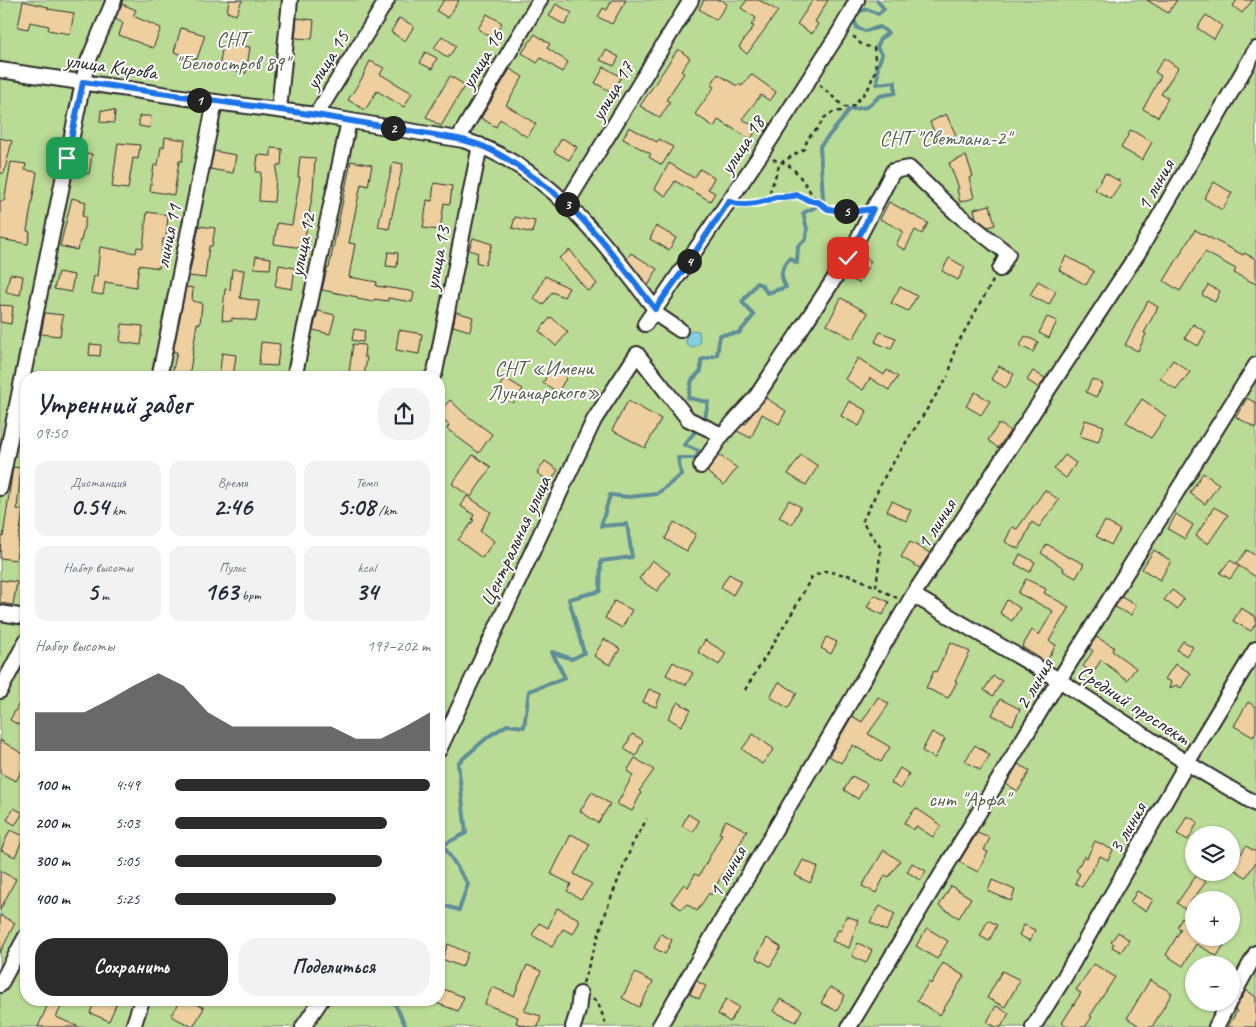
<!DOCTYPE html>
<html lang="ru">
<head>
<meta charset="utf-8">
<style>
	body { margin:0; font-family:Caveat,sans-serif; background:#f2f2f3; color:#1f2937; height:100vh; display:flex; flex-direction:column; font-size:19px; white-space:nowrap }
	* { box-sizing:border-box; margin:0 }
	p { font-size:16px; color:#747a83 }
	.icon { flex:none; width:28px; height:28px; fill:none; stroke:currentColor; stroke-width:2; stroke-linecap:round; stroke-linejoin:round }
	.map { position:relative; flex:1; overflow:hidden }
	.details { position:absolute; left:20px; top:371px; width:425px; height:635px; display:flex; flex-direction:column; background:#fff; border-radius:20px; box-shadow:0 1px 4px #0004 }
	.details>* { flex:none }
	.buttons { position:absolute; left:1185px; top:826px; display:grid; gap:10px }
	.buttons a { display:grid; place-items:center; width:55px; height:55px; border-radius:50%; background:#fff; box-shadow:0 1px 4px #0004; font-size:25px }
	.pin { position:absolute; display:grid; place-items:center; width:42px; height:42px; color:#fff; margin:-21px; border-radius:10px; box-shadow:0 2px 8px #0006 }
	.km { position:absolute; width:25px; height:25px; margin:-12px; border-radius:50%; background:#222; color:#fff; font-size:14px; line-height:25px; text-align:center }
	.round { display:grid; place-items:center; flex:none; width:52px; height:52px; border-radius:20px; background:#f2f2f3 }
	.summary { display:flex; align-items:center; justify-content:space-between; height:85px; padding:0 15px }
	h1 { font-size:28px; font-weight:800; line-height:38px }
	.metrics { display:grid; grid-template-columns:repeat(3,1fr); gap:8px; height:85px; padding:5px 15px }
	.metrics div { display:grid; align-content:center; border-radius:12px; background:#f2f2f3; text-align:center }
	.metrics b { font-size:25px; font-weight:800 }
	.metrics small { font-size:14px; font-weight:400 }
	.metrics p { font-size:14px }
	.chart { height:140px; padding:10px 15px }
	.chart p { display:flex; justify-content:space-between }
	.chart svg { width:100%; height:90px; margin-top:5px; fill:#2b2b2b; opacity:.7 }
	.primary-button { display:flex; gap:10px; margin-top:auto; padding:10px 15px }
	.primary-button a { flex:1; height:58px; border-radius:20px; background:#2b2b2b; color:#fff; font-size:20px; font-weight:800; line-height:58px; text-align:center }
	.primary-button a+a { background:#f2f2f3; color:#1f2937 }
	ul { padding:0 15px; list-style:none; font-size:16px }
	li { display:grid; grid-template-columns:80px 60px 1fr; align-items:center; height:38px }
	li i { height:12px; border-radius:6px; background:#2b2b2b }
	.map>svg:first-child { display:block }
	.green { fill:#b9db95; stroke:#728360; fill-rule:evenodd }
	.water { fill:#83d0e1; stroke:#608e98 }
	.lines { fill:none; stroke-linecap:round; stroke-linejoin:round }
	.stream { stroke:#608e98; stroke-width:4 }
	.building { fill:#edcfa0; stroke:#2b2b2b }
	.minor-casing { stroke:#2b2b2b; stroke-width:18 }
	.path { stroke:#2b2b2b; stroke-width:2.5; stroke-dasharray:4 4; stroke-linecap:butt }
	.minor { stroke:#fff; stroke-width:14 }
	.route-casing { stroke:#fff; stroke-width:10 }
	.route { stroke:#1a73e8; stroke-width:6 }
	.labels { text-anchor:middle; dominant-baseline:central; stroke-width:4; stroke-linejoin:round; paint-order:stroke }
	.park-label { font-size:21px; fill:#56604b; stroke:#fff }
	.street-label { font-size:21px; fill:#2b2b2b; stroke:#fff }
</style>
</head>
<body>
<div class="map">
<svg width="1256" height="1027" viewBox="0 0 1256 1027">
	<rect width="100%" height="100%" fill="#fff"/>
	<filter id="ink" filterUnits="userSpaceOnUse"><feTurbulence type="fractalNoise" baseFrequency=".02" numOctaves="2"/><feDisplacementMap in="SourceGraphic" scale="10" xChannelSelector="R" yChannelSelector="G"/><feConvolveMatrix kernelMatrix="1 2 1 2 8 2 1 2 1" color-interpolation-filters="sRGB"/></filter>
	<g filter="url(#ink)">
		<path class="green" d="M0,0H1256V1027H0ZM26,378H439V1000H26ZM1194,835H1231V872H1194ZM1194,900H1231V938H1194ZM1194,965H1231V1002H1194Z"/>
		<path class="water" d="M692,330L699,331L700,343L692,348L686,344L687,335Z"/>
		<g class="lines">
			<path class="stream" d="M705,418L708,402L688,398L692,380L701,371V360L717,355L720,335L739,333L754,315L742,302L757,283L762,285L767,293L786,287C779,275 781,268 790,258L797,263L798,246L806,239L807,229L803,213L818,206L823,199L820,146L842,120L848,110L867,107L880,96L895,93V82L877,84L878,66L882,54L877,48L880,39L888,33L880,27L865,31L857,28L853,17L857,12L867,9L878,14L884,9L877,0
				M439,904L459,910L468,884L443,845L466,833L458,763L489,736L507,725L524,727L529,691L565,678L552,652L572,659L584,653L569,599L600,591L601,561L632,557L627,524L601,526L610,495L629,497L657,494L681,475L678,458H696L699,451L684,445L698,428
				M393,1000L406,1027"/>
		</g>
		<path class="building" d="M229,0H242L236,15L227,12Z
			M444,0H459L448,18L437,11Z
			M612,0H626L612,24L598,17L603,8L607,10Z
			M704,0H721L727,4L716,20L699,9Z
			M747,0H759L778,11L747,54L739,47L754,26L751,25L756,18L741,8Z
			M813,0H828L815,22L818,24L812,34L797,24Z
			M1147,0H1177L1168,13Z
			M1237,0H1253L1242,13L1233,6Z
			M23,1L48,7V9L74,13L70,34L48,30L49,26L30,22L28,29L18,27Z
			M122,4L136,10L133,16L161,28L153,48L119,35L123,23L115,19Z
			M556,4L572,13L565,25L549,16Z
			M487,14L502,23L493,38L478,29Z
			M1206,15L1222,26L1214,39L1197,28Z
			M297,18L314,20L312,39L295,38Z
			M399,18L414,26L405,41L391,32Z
			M181,28L205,35L197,59L174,52Z
			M535,34L550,44L547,48L568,62L562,72L541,58L537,63L522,53Z
			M442,36L456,46L448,58L434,48Z
			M223,43L250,47L246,73L219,69Z
			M678,49L690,58L681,71L684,73L666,100L670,102L660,118L640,106Z
			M606,50L619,57L614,66L600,60Z
			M425,52L437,58L432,69L420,63Z
			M1164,58L1178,68L1161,94L1168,98L1158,117L1143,109L1161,76L1155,72Z
			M370,61L384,68L380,74L412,93L404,107L377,91L365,110L348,100L364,75H363Z
			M604,67L621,77L612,92L595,83Z
			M510,69L523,77L506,105L536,124L527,137L500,119L496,127L481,118Z
			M718,74L737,86L738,84L742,86L751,74L776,92L770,101L761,95L742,119L757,128L751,139L718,120L714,127L695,114L714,87L711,85Z
			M450,76L465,85L441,126L426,117Z
			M101,110L115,111L114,123L100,122Z
			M946,114L956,135L939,143L930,122Z
			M139,116H151L150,128L139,126Z
			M629,127L657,142L659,139L673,147L662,165L649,157L651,154L623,139Z
			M1131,130L1152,142L1142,160L1121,148Z
			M165,137L185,140L182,161H179L174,195L150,191L154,165H158L161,147H164Z
			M0,138L12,141L4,173H0Z
			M562,138L577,147L569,160L554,152Z
			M118,143L140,145L138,159L133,158L128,189L112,187Z
			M271,148L282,149L281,165H277L274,202L259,201L261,172H256L258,155L271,156Z
			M214,151L236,155L233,173L210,169Z
			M78,152L92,154L89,174L74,172Z
			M966,156L973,176L969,178L974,198L960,202L957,189L959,188L949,163Z
			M300,157L315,158L313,191L303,248L274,244L277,223L292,225L300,177H298Z
			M351,161L372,165L368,186L361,184L349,243L355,244L349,277L377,282L376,286L410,291L414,293L412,302L388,298V301L374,299V302L357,299V297L322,290L327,268H329Z
			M11,162L26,164L25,170L37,172L27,231L30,232L28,244L0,239V201H4Z
			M393,162L403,164L389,229L378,227Z
			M669,163L694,178L700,169L714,178L708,189L715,193L710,201L675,181L666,196L655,189Z
			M1105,173L1121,182L1111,199L1095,190Z
			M1214,182L1232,193L1222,210L1204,198Z
			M434,183L452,186L450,204L444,203L440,230L423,228L427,200L432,201Z
			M72,198L86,202L82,216L86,217L81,241L80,240L77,250L60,246Z
			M889,202L928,223L922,234L915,230L905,250L896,245L903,231L880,219Z
			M990,205L995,225L988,227L976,218L974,209Z
			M147,212L168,215L166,239H163L159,268L139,265L136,287L105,282L103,295L91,293L94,276H97L100,247L136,253L137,247L143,248Z
			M515,217L535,221L532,233L512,228Z
			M199,226L215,228L212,246H209L205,278L189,276Z
			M656,226L676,238L669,250L650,239Z
			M1195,230L1243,255L1244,253L1256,259V284L1234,273L1236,269L1205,252L1180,291L1164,281Z
			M473,238L492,244L485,265L476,262L478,253L469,250Z
			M570,250L597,284L588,291L559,258Z
			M388,252L398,253L397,267L386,266Z
			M631,253L657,269L648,286L627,259Z
			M859,255L871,261L859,283L846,277Z
			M256,256L271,258L270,269L254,268Z
			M1066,256L1094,271L1086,285L1059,270Z
			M949,258L965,267L958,280L942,271Z
			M279,265L295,268L292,289L275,286Z
			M232,269L244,270L240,298L259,301L256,321L232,318V321L222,320L225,289L230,290Z
			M58,272L74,275L71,292L54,289Z
			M10,274L23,276L20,295L6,292Z
			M545,276L569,288L564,297L552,292L543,305L534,299Z
			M1038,281L1056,291L1049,305L1030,295Z
			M1208,285L1220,291L1215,302L1202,295Z
			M186,287L193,288L192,301L202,303L200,324L197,323L189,378H171L177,352H173Z
			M900,287L917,296L908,311L891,303Z
			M841,298L868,313L853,339L827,325Z
			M1148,301L1158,307L1144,333L1146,334L1138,351L1125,345Z
			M0,305L13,306L11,324L0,322Z
			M318,311L335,315L330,334L313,330Z
			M456,312L473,317L470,331L453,326Z
			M45,313L63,315L60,336L41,334Z
			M551,317L568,332L556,346L539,331Z
			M1047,317L1057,321L1049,338L1039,333Z
			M122,324L143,326L141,345L120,342Z
			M1193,324L1206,332L1198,346L1185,338Z
			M354,329L365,331L363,342L352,340Z
			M399,330L422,334L419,354L396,350Z
			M880,332L896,338L891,349L875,342Z
			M1025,336L1038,342L1033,352L1020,346Z
			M261,342L280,344L277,366L259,365Z
			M90,344L101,345L100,356L89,355Z
			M353,344L365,345L364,357H367L364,376L349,373Z
			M222,353L236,355L233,378H219Z
			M858,358L884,375L887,370L898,377L889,390L870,378L863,390L845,379Z
			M1173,360L1190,372L1176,390L1160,378Z
			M552,366L568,375L558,392L543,383Z
			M999,366L1014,374L1006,388L991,379Z
			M1033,371L1045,378L1039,388L1027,380Z
			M505,378L523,389L513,403L496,392Z
			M1092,379L1103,384L1096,397L1086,392Z
			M975,392L990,401L981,415L966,406Z
			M766,398L786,411L779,424L762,414L751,438L737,431L744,423L746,424L752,414Z
			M1247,398L1256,403V428L1236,417Z
			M1142,399L1166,416L1151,438L1126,422Z
			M450,400L466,415L492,434L479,453L447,429L449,425L439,416V412Z
			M628,401L661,419L645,448L612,430Z
			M849,401L867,411L859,426L841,416Z
			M1085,420L1104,426L1098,442L1080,436Z
			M998,425H1002L1010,431L998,448L988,440Z
			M473,455L491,467L471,497L452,484Z
			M719,455L737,468L724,485L707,472Z
			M801,455L818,466L806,485L788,474Z
			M1065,455L1076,463L1066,478L1054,469Z
			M545,461L558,470L550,482L537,473Z
			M13,467L21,468L17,509L23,510L16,560L0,558L1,536L3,537Z
			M1203,473L1219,484L1205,504L1190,493Z
			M1045,490L1059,500L1052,510H1051L1039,527L1032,522L1019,549L1005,542L1012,527L1017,529Z
			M467,496L491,512L480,531L494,541L482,558L458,540L474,520L472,519L474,515L461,506Z
			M789,500L801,507L792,524L779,517Z
			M892,501L911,510L906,521L887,511Z
			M1214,507L1228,515L1208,544L1196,536Z
			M1176,514L1193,525L1185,539L1168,529Z
			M1105,521L1120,530L1111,545L1096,536Z
			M674,522L696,534L687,551L665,539Z
			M910,542L930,553L920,568L901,557Z
			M1047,544L1069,558L1070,557L1084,564L1076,578L1063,571L1064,568L1041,553Z
			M1154,550L1171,561L1160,580L1142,569Z
			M1247,550L1256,556V577L1236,564Z
			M1020,554L1035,562L1030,572L1015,564Z
			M652,560L670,573L657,591L639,579Z
			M1230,560L1239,566L1230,579L1220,573Z
			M729,574L741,581L733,595L721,587Z
			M1026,579L1046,589L1044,593L1069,607L1049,641L1056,645L1046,662L1022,647L1032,630L1039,635L1053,611L1018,593Z
			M0,580L17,582L13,605L0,603Z
			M1172,590L1184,599L1177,609L1164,600Z
			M874,595L889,602L883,615L867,607Z
			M1121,597L1136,605L1131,615L1115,607Z
			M1007,600L1020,608L1012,621L1000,613Z
			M614,601L632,610L622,628L605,618Z
			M1241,608L1256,617V623L1251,631L1233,621Z
			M826,637L837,642L831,654L821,648Z
			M1096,637L1114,647L1112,651L1136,668L1127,680L1101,660L1093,673L1083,666L1093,651L1089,648Z
			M604,639L620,649L610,665L594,656Z
			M705,640L726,653L719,665L698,652Z
			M1183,641L1193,647L1187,656L1177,650Z
			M951,642L970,652L955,681L957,682L948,698L926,688L934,671L936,672Z
			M673,662L693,673L686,685L666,675Z
			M1175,664L1191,673L1181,688L1176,685L1169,689L1171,682L1165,679Z
			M993,676L1002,681L993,696L984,690Z
			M779,682L797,693L788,708L770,697Z
			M649,689L661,694L656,707L643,702Z
			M878,697L889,704L868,734L890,747L881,762L853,745L841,763L829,756L852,716L862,722Z
			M1000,699L1020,709L1013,725L992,715Z
			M678,702L691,710L681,726L668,718Z
			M1248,702L1256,707V732L1253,737L1234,726Z
			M19,704L26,708V729L10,720Z
			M932,732L945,739L935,758L922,751Z
			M632,734L643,740L636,756L624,749Z
			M753,734L774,749L762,764L742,749Z
			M0,740L26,756V763L16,781L0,773Z
			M975,745L990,755L980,770L965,761Z
			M635,758L654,770L639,791L641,793L632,811L617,804L633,775L627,771Z
			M1018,764L1030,771L1018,791L1006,784Z
			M900,768L909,774L900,789L891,783Z
			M852,776L867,784L858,799L844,790Z
			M592,792L610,804L598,823L580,811Z
			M14,808L23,813L15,825L7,820Z
			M916,808L941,825L933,837L916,826L914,830L904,823Z
			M688,814L699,821L693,832L682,826Z
			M1187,816L1198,822L1188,840L1177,834Z
			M726,820L747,831L711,895L709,893L697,911L687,904L681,909L671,902L684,884L688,887L695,874L699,876L722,834L719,833Z
			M10,830L24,836L15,857L1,850Z
			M977,833L990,838L984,850L988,852L978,872L959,862Z
			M571,834L590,844L574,874L592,884L581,899L567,891L571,884L551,874Z
			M1095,841L1113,850L1108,860L1100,856L1082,887L1075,883L1080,874L1076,871L1084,856L1087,858Z
			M1246,846L1256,852V862L1246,877L1232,868Z
			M884,850L900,861L889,877L885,875L876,893L862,886Z
			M803,860L818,867L810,883L795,875Z
			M912,863L926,871L921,880L907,872Z
			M0,871L16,879L0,910Z
			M1196,876L1206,882L1185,909L1177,903Z
			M992,880L1015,890L1011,901L988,891Z
			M951,886L971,898L959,918L939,906Z
			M1137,891L1153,900L1146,911L1130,903Z
			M880,906L895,914L886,931L870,922Z
			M557,908L579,919V923L573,934L563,929L552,947L532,935L539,923L548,928Z
			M0,915L15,923L0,953Z
			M846,916L858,920L849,948L832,941L838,930L841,931Z
			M1182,918L1194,925V938H1212L1224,945L1217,956L1196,944L1183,966L1166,955L1181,929L1177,927Z
			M988,920L997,925L989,941L980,936Z
			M1024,925L1035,930L1030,941L1019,935Z
			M927,928L948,941L937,959L916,946Z
			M1118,932L1129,940L1121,952L1112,947L1114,944L1111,942Z
			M661,934L672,940L665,954L654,948Z
			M767,938L781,947L770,966L756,958Z
			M858,943L872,950L866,963L852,956Z
			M448,944L468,953L462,967L442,959Z
			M943,963L964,976L940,1015L917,1001L929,982L931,984Z
			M1094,964L1115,977L1090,1016L1092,1017L1085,1027H1069L1062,1023L1081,993L1076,990Z
			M527,965L541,971L524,1011L541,1016L538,1027H530L516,1023L518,1017L485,1004L492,987L514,996Z
			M1002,971L1020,980L1005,1007L987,998Z
			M635,973L653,982L639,1007L622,998Z
			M1150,980L1172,993L1152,1027H1141L1127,1018Z
			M696,981L706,986L699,999L690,994Z
			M830,987L845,995L837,1011L821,1003Z
			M441,988L464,997L458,1011L436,1003L437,1000H439Z
			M1246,990L1256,997V1027H1228L1237,1011L1235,1010L1237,1005Z
			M726,999L739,1007L730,1022L718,1014Z
			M780,999L802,1010L796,1022L773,1011Z
			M50,1000L62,1005L56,1017L79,1027H38Z
			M95,1000H118L109,1021L90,1013Z
			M181,1000H189L204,1008L193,1027L171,1016Z
			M996,1006L1009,1013L1001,1027H996L987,1022Z"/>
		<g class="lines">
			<g class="minor-casing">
				<path id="minor" d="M0,70L215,102L316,115L463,140C547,165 604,242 655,309
					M279,110L290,0
					M316,115L387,0
					M458,139L540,0
					M566,204L691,0
					M653,312L680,330
					M645,324L763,151L840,31L857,0
					M159,378L215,102
					M294,378L349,121
					M431,378L435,372L480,145
					M701,466L722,435L756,397L848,258L893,171L909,168L955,212L1008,254L1000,269
					M0,488L83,82L87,64L114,0
					M913,595L1059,680L1187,763L1256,804
					M0,613L26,617
					M0,691L26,641
					M439,750L594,420L637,354L688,419L722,435
					M0,985L26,936
					M1231,999L1256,953
					M133,1027L142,1000
					M303,1027L321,1000
					M573,1027L578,1011L580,994
					M659,1027L913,595L1138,253L1256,49
					M849,1027L1059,680L1256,365
					M1033,1027L1064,978L1187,763L1256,649
					M1216,1027L1229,1002"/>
			</g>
			<path class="path" d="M820,85L844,107
				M773,159C778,162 784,162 788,165C800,173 808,190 817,201
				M767,200L780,163L804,149L808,138L818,128L824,118L833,112L841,111L844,107H852L868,89L876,69L874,48L862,45L853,36
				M742,204L765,201L775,197L786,198L797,195L808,200L818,202L828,209L857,212
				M950,370L955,348L994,279
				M897,598L876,587L881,548L862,522L886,474L948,376
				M745,690L795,608L811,578L824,571L852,576L876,587
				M583,983L609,903L633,843L647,819
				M593,999L598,1003L607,1027"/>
			<use href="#minor" class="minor"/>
		</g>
	</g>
	<g class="lines" filter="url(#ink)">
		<g class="route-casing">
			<path id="route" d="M67,158L83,82L316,115L458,139C484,144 502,155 523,170C538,180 553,191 566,203C599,234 628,273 655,309L682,272L729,201C737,206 755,204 765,201C769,200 772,197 777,197C784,197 789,197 797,195L808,200L818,202L828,209L850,212L873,209L848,258"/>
		</g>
		<use href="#route" class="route"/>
	</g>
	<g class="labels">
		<g class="park-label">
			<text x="232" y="39">СНТ<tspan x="232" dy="24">"Белоостров 89"</tspan></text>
			<text x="945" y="138">СНТ "Светлана-2"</text>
			<text x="544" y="368">СНТ «Имени<tspan x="544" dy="24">Луначарского»</tspan></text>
			<text x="969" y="799">снт "Арфа"</text>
		</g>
		<g class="street-label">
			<text transform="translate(482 59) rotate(-59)">улица 16</text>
			<text transform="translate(327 60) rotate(-58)">улица 15</text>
			<text transform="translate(111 66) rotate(8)">улица Кирова</text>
			<text transform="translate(612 91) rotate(-59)">улица 17</text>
			<text transform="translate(742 145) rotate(-57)">улица 18</text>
			<text transform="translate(1155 185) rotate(-60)">1 линия</text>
			<text transform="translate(168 236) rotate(-78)">линия 11</text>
			<text transform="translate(302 245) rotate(-78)">улица 12</text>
			<text transform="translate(437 258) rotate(-79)">улица 13</text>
			<text transform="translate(936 524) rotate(-57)">1 линия</text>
			<text transform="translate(515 541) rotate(-65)">Центральная улица</text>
			<text transform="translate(1034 684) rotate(-59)">2 линия</text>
			<text transform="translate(1134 705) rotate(33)">Средний проспект</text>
			<text transform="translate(1127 828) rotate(-60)">3 линия</text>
			<text transform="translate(727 872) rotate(-60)">1 линия</text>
		</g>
	</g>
</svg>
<div class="buttons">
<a><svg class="icon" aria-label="layers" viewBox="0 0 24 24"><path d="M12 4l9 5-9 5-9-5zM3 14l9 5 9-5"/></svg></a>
<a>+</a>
<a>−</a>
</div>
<div class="pin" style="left:67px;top:158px;background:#1e9e55"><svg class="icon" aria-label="arrive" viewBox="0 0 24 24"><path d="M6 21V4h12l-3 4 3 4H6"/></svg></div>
<div class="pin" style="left:848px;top:258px;background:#d93025"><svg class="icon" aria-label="check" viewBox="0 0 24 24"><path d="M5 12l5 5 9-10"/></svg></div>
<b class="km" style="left:199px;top:100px">1</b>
<b class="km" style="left:393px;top:128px">2</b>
<b class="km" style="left:567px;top:204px">3</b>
<b class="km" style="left:689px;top:261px">4</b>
<b class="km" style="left:846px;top:211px">5</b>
<section class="details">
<div class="summary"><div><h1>Утренний забег</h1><p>09:50</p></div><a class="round"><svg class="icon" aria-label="share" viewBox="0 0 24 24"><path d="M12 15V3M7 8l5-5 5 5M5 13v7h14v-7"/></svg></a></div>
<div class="metrics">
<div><p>Дистанция</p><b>0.54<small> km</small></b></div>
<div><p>Время</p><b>2:46</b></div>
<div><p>Темп</p><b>5:08<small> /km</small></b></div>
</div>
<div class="metrics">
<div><p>Набор высоты</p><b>5<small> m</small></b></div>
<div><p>Пульс</p><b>163<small> bpm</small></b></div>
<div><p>kcal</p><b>34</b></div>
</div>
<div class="chart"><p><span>Набор высоты</span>197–202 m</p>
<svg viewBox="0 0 160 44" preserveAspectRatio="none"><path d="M0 44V25L10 25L20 25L30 19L40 12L50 6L60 12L70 25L80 32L90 32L100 32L110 32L120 32L130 38L140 38L150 32L160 25V44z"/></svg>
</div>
<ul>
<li><b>100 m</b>4:49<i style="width:100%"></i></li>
<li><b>200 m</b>5:03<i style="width:83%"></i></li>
<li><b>300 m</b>5:05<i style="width:81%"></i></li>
<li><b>400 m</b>5:25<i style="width:63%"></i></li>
</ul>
<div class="primary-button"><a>Сохранить</a><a>Поделиться</a></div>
</section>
</div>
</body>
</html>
